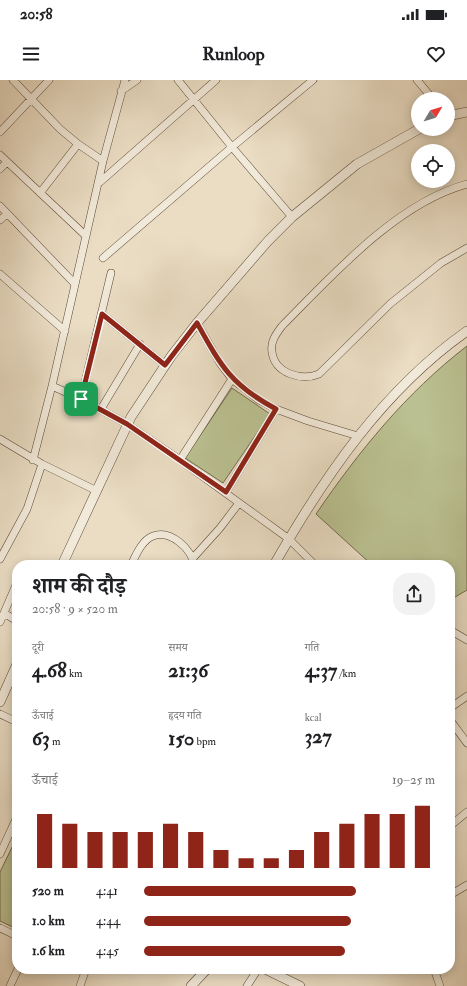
<!DOCTYPE html>
<html lang="hi">
<head>
<meta charset="utf-8">
<style>
	body { margin:0; font-family:"IM FELL Double Pica","Noto Serif Devanagari",serif; background:#f2f2f2; color:#202124; height:100vh; display:flex; flex-direction:column; font-size:15px; white-space:nowrap }
	* { box-sizing:border-box; margin:0 }
	p { font-size:13px; color:#757577 }
	.icon { flex:none; width:22px; height:22px; fill:none; stroke:currentColor; stroke-width:2; stroke-linecap:round; stroke-linejoin:round }
	.map { position:relative; flex:1; overflow:hidden }
	.details { position:absolute; left:12px; top:480px; width:443px; height:414px; display:flex; flex-direction:column; background:#fff; border-radius:16px; box-shadow:0 2px 10px #0003 }
	.details>* { flex:none }
	.needle { width:26px; rotate:52deg }
	.controls { position:absolute; left:411px; top:12px; display:grid; gap:8px }
	.controls a { display:grid; place-items:center; width:44px; height:44px; border-radius:50%; background:#fff; box-shadow:0 2px 10px #0003; font-size:20px }
	.pin { position:absolute; display:grid; place-items:center; width:34px; height:34px; color:#fff; margin:-17px; border-radius:8px; box-shadow:0 2px 6px #0006 }
	.round { display:grid; place-items:center; flex:none; width:42px; height:42px; border-radius:16px; background:#f2f2f2 }
	.summary { display:flex; align-items:center; justify-content:space-between; height:68px; padding:0 20px }
	h1 { font-size:22px; font-weight:700; line-height:30px }
	.figures { display:grid; grid-template-columns:repeat(3,1fr); gap:6px; height:68px; padding:4px 20px }
	.figures div { display:grid; align-content:center }
	.figures b { font-size:20px; font-weight:700 }
	.figures small { font-size:11px; font-weight:400 }
	.figures p { font-size:11px }
	.chart { height:112px; padding:8px 20px }
	.chart p { display:flex; justify-content:space-between }
	.chart svg { width:100%; height:72px; margin-top:4px; stroke:#8f2418; stroke-width:6 }
	ul { padding:0 20px; list-style:none; font-size:13px }
	li { display:grid; grid-template-columns:64px 48px 1fr; align-items:center; height:30px }
	li i { height:10px; border-radius:5px; background:#8f2418 }
	.status { display:flex; justify-content:space-between; align-items:center; height:28px; padding:0 20px; background:#fff; direction:ltr }
	.status svg { height:11px; fill:currentColor }
	header { display:flex; justify-content:space-between; align-items:center; height:52px; padding:0 20px; background:#fff; font-size:18px; font-weight:700 }
	.map>svg:first-child { display:block }
	.green { fill:#bac091; stroke:#726c4a }
	.lines { fill:none; stroke-linecap:round; stroke-linejoin:round }
	.minor-casing { stroke:#5b4834; stroke-width:8 }
	.tertiary-casing { stroke:#5b4834; stroke-width:10 }
	.minor { stroke:#f1e9d9; stroke-width:7 }
	.tertiary { stroke:#f1e9d9; stroke-width:9 }
	.route-casing { stroke:#fff; stroke-width:8 }
	.route { stroke:#8f2418; stroke-width:5 }
</style>
</head>
<body>
<div class="status"><b>20:58</b><svg viewBox="0 0 49 12"><path d="M0 12V9h3v3zM5 12V6h3v6zM10 12V3h3v9zM15 12V0h3v12zM26 1h20v11H26zM47 4h2v5h-2z"/></svg></div>
<header><svg class="icon" aria-label="menu" viewBox="0 0 24 24"><path d="M4 6h16M4 12h16M4 18h16"/></svg>Runloop<svg class="icon" aria-label="heart" viewBox="0 0 24 24"><path d="M12 20l-8-8c-3-5 5-10 8-4 3-6 11-1 8 4z"/></svg></header>
<div class="map">
<svg width="467" height="906" viewBox="0 0 467 906">
	<rect width="100%" height="100%" fill="#eaddc4"/>
	<filter id="stains"><feTurbulence type="fractalNoise" baseFrequency=".005" numOctaves="4"/><feColorMatrix values="0 0 0 0 .2 0 0 0 0 .09 0 0 0 0 .02 0 0 0 .5 -.17"/></filter>
	<radialGradient id="worn" r=".72"><stop offset=".6" stop-color="#630" stop-opacity="0"/><stop offset="1" stop-color="#630" stop-opacity=".3"/></radialGradient>
	<path class="green" d="M467,266V510L450,520V485H372L316,434C359,371 406,313 467,266Z
		M232,308L270,334L223,403L185,378Z
		M16,759L17,760V849L0,841V792Z"/>
	<g class="lines">
		<g class="minor-casing">
			<path id="minor" d="M13,0L60,49L78,64L103,81
				M178,0L232,67L292,137
				M417,0L433,19
				M121,11L137,0
				M0,52L49,0
				M0,75L86,156
				M0,89L7,82
				M100,102L216,0
				M467,104C396,123 332,196 282,246C276,254 270,262 272,272C275,294 302,301 319,294L390,224L441,183L467,168
				M40,113L78,64
				M0,126L75,204
				M0,140L7,134
				M103,178L232,67L313,0
				M0,194L65,251
				M102,234L165,285
				M197,243L220,283L232,299
				M52,306L81,319L127,344L180,380L289,459L315,485
				M81,319L111,193
				M101,329L140,264
				M276,329L308,341L358,356
				M0,359L42,384L97,411
				M33,380L52,306L103,81L125,0
				M180,380L232,299L259,320L276,329L226,412
				M193,478L220,448L239,423
				M0,479L27,429L42,384
				M131,485C136,475 142,460 153,456C170,449 192,469 194,485
				M4,533L17,541
				M0,542L16,505
				M450,550L467,560
				M450,628L467,616
				M0,634L17,642
				M450,640L467,663
				M450,746L467,732
				M0,774L17,737
				M450,815L467,805
				M0,848L17,856
				M434,889L440,906
				M10,906L18,889
				M80,906L86,889
				M247,906L258,889"/>
		</g>
		<g class="tertiary-casing">
			<path id="tertiary" d="M448,36L467,32
				M62,485L131,337L172,275L197,243L268,161L292,137L357,84L419,49
				M274,485C324,397 383,310 467,251
				M0,622L17,584
				M265,889L300,906
				M191,906L207,889"/>
		</g>
		<use href="#minor" class="minor"/>
		<use href="#tertiary" class="tertiary"/>
	</g>
	<g class="lines">
		<g class="route-casing">
			<path id="route" d="M102,234L165,285L197,243C221,286 231,305 276,329L226,412L127,344L81,319Z"/>
		</g>
		<use href="#route" class="route"/>
	</g>
	<rect width="100%" height="100%" filter="url(#stains)"/>
	<rect width="100%" height="100%" fill="url(#worn)"/>
</svg>
<div class="controls">
<a><svg class="needle" viewBox="-14 -14 28 28"><path d="M0-13l5 13h-10z" fill="#e53935"/><path d="M0 13l5-13h-10z" fill="#757577"/></svg></a>
<a><svg class="icon" aria-label="locate" viewBox="0 0 24 24"><circle cx="12" cy="12" r="6"/><path d="M12 2v4M12 18v4M2 12h4M18 12h4"/></svg></a>
</div>
<div class="pin" style="left:81px;top:319px;background:#1e9e55"><svg class="icon" aria-label="arrive" viewBox="0 0 24 24"><path d="M6 21V4h12l-3 4 3 4H6"/></svg></div>
<section class="details">
<div class="summary"><div><h1>शाम की दौड़</h1><p>20:58 · 9 × 520 m</p></div><a class="round"><svg class="icon" aria-label="share" viewBox="0 0 24 24"><path d="M12 15V3M7 8l5-5 5 5M5 13v7h14v-7"/></svg></a></div>
<div class="figures">
<div><p>दूरी</p><b>4.68<small> km</small></b></div>
<div><p>समय</p><b>21:36</b></div>
<div><p>गति</p><b>4:37<small> /km</small></b></div>
</div>
<div class="figures">
<div><p>ऊँचाई</p><b>63<small> m</small></b></div>
<div><p>हृदय गति</p><b>150<small> bpm</small></b></div>
<div><p>kcal</p><b>327</b></div>
</div>
<div class="chart"><p><span>ऊँचाई</span>19–25 m</p>
<svg viewBox="0 0 160 44" preserveAspectRatio="none"><path d="M5 44V11M15 44V17M25 44V22M35 44V22M45 44V22M55 44V17M65 44V22M75 44V33M85 44V38M95 44V38M105 44V33M115 44V22M125 44V17M135 44V11M145 44V11M155 44V6"/></svg>
</div>
<ul>
<li><b>520 m</b>4:41<i style="width:73%"></i></li>
<li><b>1.0 km</b>4:44<i style="width:71%"></i></li>
<li><b>1.6 km</b>4:45<i style="width:69%"></i></li>
</ul>
</section>
</div>
</body>
</html>
